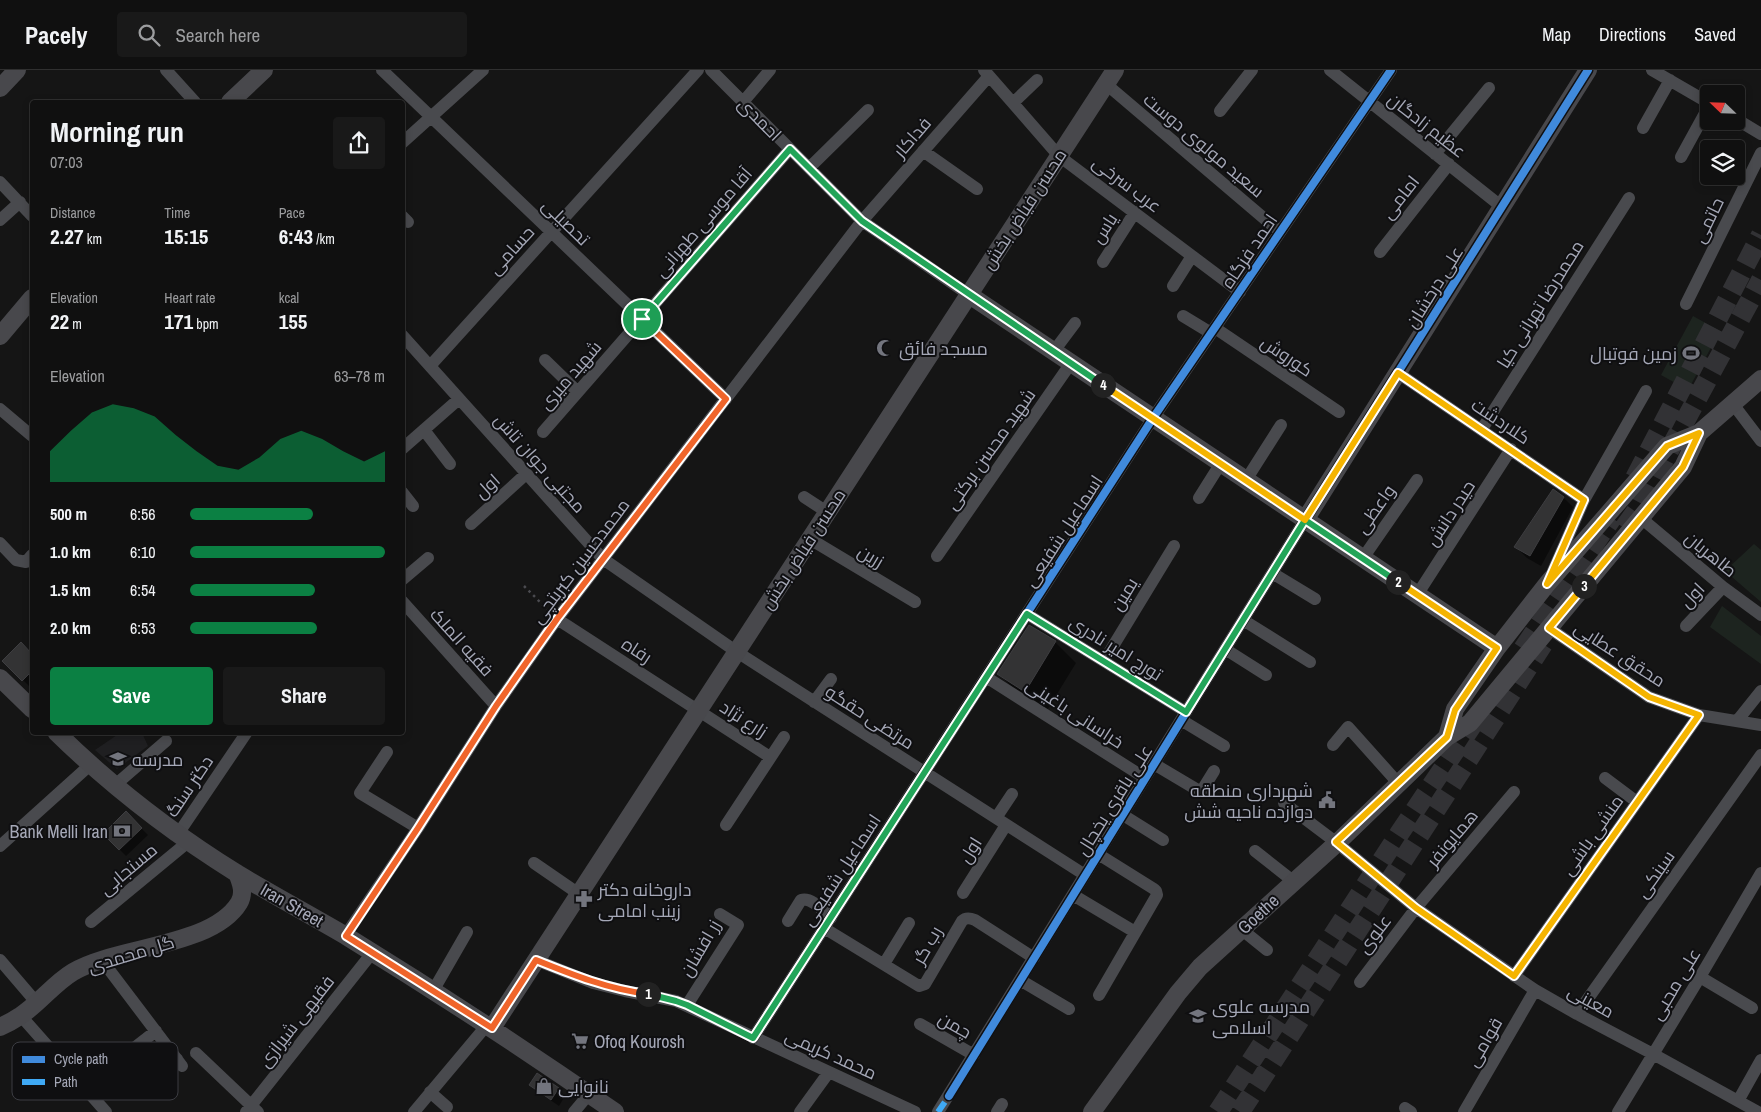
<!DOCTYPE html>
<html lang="en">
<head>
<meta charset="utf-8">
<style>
	body { margin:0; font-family:"Archivo Narrow",Cairo,sans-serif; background:#191919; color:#f1f3f6; height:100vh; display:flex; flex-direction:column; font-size:19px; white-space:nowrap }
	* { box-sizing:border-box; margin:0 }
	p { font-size:16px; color:#9c9d9f }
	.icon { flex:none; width:28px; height:28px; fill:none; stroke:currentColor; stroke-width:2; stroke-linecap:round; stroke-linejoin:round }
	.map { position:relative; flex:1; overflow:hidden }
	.panel { position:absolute; left:30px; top:30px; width:375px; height:635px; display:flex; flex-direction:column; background:#101010; border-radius:5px; box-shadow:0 2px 8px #0003,0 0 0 1px #303030 }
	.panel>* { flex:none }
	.needle { width:32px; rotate:293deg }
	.fabs { position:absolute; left:1700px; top:15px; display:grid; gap:10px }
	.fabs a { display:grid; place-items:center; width:45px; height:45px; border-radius:5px; background:#101010; box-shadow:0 2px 8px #0003,0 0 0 1px #303030; font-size:25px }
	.pin { position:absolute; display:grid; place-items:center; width:42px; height:42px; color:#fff; margin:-21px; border:2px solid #fff; border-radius:50%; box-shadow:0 1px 5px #0007 }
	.km { position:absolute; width:25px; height:25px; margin:-12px; border-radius:50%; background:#222; color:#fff; font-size:14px; line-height:25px; text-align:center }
	.round { display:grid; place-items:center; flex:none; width:52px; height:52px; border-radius:5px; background:#191919 }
	.headline { display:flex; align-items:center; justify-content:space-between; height:85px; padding:0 20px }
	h1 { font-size:28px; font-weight:700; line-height:38px }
	.metrics { display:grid; grid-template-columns:repeat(3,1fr); gap:8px; height:85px; padding:5px 20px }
	.metrics div { display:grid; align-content:center }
	.metrics b { font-size:21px; font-weight:700 }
	.metrics small { font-size:14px; font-weight:400 }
	.metrics p { font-size:14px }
	.chart { height:140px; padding:10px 20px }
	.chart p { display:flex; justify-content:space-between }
	.chart svg { width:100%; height:90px; margin-top:5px; fill:#0b8043; opacity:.7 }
	.primary-button { display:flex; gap:10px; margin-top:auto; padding:10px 20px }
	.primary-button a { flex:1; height:58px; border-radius:5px; background:#0b8043; color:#fff; font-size:20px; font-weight:700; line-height:58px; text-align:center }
	.primary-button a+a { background:#191919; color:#f1f3f6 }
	ul { padding:0 20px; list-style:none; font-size:16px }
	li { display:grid; grid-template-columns:80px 60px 1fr; align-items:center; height:38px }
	li i { height:12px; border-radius:6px; background:#0b8043 }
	header { display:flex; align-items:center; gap:30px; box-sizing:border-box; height:70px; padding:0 25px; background:#101010; border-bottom:1px solid #303030 }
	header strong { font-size:24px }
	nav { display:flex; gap:28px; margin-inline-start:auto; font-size:18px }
	.search { width:350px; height:45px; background:#191919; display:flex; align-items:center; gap:12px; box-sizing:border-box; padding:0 18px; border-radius:5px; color:#9c9d9f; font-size:19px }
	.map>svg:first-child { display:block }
	.built { fill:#1f1f21 }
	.green { fill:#1d241f }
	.shadow { fill:#0007 }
	.building { fill:#333334; stroke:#3e3e41 }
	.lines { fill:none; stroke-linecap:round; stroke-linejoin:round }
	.primary-tunnel { stroke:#323235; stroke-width:20; stroke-dasharray:20 10; stroke-linecap:butt }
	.path { stroke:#4b4b50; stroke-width:2.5; stroke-dasharray:2.5 4; stroke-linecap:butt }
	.street { stroke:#494a4e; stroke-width:12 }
	.secondary { stroke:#48484c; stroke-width:18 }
	.quiet { stroke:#3fa9f5; stroke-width:6; stroke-dasharray:12 6; stroke-linecap:butt }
	.cycleway-casing { stroke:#0f0f11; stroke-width:11 }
	.cycleway { stroke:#408adc; stroke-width:8 }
	.split-1-casing { stroke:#fff; stroke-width:10 }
	.split-2-casing { stroke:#fff; stroke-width:10 }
	.split-3-casing { stroke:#fff; stroke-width:10 }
	.split-4-casing { stroke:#fff; stroke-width:10 }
	.split-5-casing { stroke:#fff; stroke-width:10 }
	.split-1 { stroke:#f0652b; stroke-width:6 }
	.split-2 { stroke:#22a559; stroke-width:6 }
	.split-3 { stroke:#f5b400; stroke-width:6 }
	.split-4 { stroke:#f5b400; stroke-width:6 }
	.split-5 { stroke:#22a559; stroke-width:6 }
	.labels { text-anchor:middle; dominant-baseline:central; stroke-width:4; stroke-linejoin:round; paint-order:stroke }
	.street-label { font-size:18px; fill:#a5a8b7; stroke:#0f0f11 }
	.poi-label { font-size:18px; fill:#a5a8b7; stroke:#0f0f11; text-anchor:start }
	.key { fill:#0f0f11; stroke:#3c3d43; stroke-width:1 }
	.key-label { font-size:14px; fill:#a5a8b7 }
</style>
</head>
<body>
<header>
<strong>Pacely</strong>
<div class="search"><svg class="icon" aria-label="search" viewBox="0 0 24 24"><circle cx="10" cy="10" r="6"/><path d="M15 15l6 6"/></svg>Search here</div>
<nav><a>Map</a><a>Directions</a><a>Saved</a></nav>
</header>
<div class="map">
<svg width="1761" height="1042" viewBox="0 0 1761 1042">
	<rect width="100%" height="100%" fill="#151515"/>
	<path class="built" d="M117,663H142L148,676L117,699L95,680L117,665Z"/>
	<path class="green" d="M1693,246L1720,261L1688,320L1661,305Z
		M1754,474L1761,480V532L1725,501Z
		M1722,536L1761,566V594L1710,557Z"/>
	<path class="shadow" d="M1563,427L1573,437L1541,496L1527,488L1516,477Z
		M1055,572L1076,593L1046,642L1020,625L999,604Z
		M21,574L32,585V615L30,617L4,591Z
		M126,743L148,765L126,786L104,764Z
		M537,1005L558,1019L565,1026L559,1036L537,1021L530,1015Z"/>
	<path class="building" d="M1553,419L1564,427L1530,486L1514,477Z
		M1029,555L1056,571L1025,622L997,604Z
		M21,572L32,584V601L22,611L2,591Z
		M126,741L142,758L119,780L103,764Z
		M537,1003L559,1018L551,1030L529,1015Z"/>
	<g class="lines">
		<path class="primary-tunnel" d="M1635,408L1761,165
			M1624,458L1637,440L1761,210
			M1523,579L1612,448
			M1218,1042L1401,761L1479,645
			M1240,1042L1543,574"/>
		<path class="path" d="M524,516L547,539"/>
		<path class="street" d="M166,0L195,32
			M382,0L726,329
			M711,0L862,151L968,224
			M984,0L1059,86L1240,222
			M1330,0L1502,137
			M1652,0L1709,33
			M1106,14L1280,162
			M743,32L770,0
			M1013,33L1037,10
			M1220,41L1252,0
			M1736,49L1761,64
			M1643,58L1670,10
			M402,73L483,0
			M923,81L977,119
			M1435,84L1489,18
			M1681,87L1709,36
			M809,98L868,40
			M0,112L32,146
			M402,146L408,152
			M0,150L20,132
			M1380,182L1449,94
			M1103,192L1135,142
			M1173,216L1192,186
			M1686,234L1761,83
			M1183,246L1211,263
			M1215,258L1339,342
			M402,265L603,489L737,582L1085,805
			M1054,281L1075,253
			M545,290L578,322
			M430,296L698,0
			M1398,303L1584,430
			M1733,334L1761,371
			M0,339L32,366
			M1482,359L1629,128
			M424,360L450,394
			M543,362L790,79
			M402,379L459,329
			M1246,410L1281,355
			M402,422L413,436
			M804,427L827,442
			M1199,428L1221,393
			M1641,448L1723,517L1761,545
			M471,454L526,404
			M810,469L915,532
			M0,473L16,490L26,492L32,485
			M937,486L1071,293
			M1363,488L1417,410
			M1553,501L1584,430L1646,321
			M1272,503L1315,529
			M402,510L428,488
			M1417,525L1511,379
			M402,531L496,636
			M1027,544L1186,642
			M557,549L770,687
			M1243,550L1310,592
			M1686,556L1723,517
			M1549,558L1649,627L1699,645L1761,655
			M1225,579L1266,605
			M1104,591L1174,476
			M986,607L1145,708
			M814,632L831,609
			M1181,650L1224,676
			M1737,651L1761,621
			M1333,675L1348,657L1399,714
			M387,682L360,723L418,758
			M1154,694L1201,722L1214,701
			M1605,708L1637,732
			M114,716L166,671
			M1284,733L1337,773L1416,838L1535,920L1577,944L1653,984L1758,1042
			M1123,745L1163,770
			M996,748L1012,724
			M726,755L784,667
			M178,764L247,662
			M0,776L90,695
			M1255,781L1293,811
			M1098,784L1154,819L1156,821L1157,825L1099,925
			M534,793L579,824
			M963,823L1006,755
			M1073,825L1135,862
			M788,851L801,830C812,827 823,841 831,848
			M91,852L188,772
			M824,858L919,916L925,914L962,851C966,847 970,848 975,850L1034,888
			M1241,859L1267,880
			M345,866L418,758L496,636L557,549L862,151L989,6
			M101,889L182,996
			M0,890L36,932
			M536,890L593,913L625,921L676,931L915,1042
			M884,894L909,853
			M1514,906L1699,645
			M1700,907L1752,938
			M1020,910L1069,939
			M1360,912L1416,838L1514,722
			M433,921L467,862
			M687,935L738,855L720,844
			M1577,944L1761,685
			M21,946L106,1042
			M920,954L974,985
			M753,968L1153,348L1391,0
			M196,983L258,1042
			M120,989L156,961
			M145,1011L177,989
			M430,1022L447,1037
			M1738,1031L1761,990
			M1405,1038L1411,1042
			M246,1042L372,883
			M414,1042L487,955
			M574,1042L589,1024
			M800,1042L829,1002
			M938,1042L1305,450
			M997,1042L1002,1034
			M1464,1042L1535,920
			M1618,1042L1700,907L1761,803"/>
		<path class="secondary" d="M0,18L17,0
			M230,32L264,0
			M968,224L1497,578
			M0,266L32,228
			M1305,450L1588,0
			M0,608L32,639
			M56,662C111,716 172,763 238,804C273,825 310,845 346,866C437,922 527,981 615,1042
			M1447,667L1455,639L1497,578L1547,514L1667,376L1699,363L1761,309
			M0,957C7,954 14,950 20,946C39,934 53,914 73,902C116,876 212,877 239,833C245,823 241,813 237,803
			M492,958L1115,0
			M1092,1042L1178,923L1200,897L1337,773L1447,667L1470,653L1683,397L1699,363"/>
		<path class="quiet" d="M938,1042L949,1026"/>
		<g class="cycleway-casing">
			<path id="cycleway" d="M753,968L1153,348L1391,0
				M949,1026L1305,450L1588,0"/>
		</g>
		<use href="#cycleway" class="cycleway"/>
	</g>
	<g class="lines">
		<g class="split-1-casing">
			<path id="split-1" d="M642,249L726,329L557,549L526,593L496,636L418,758L346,866L492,958L536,890C573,905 608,919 648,924"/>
		</g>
		<g class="split-2-casing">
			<path id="split-2" d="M648,924L676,931L687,935L753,968L1027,544L1186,642L1305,450L1398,512"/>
		</g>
		<g class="split-3-casing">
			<path id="split-3" d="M1398,512L1497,578L1455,640L1447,667L1336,772L1416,838L1514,906L1699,645L1649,627L1549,558L1584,516"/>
		</g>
		<g class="split-4-casing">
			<path id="split-4" d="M1103,315L1305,450L1398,303L1584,430L1547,514L1667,376L1699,363L1683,397L1584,516"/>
		</g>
		<g class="split-5-casing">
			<path id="split-5" d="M642,249L790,79L862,151L1103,315"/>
		</g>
		<use href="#split-1" class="split-1"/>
		<use href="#split-2" class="split-2"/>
		<use href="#split-3" class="split-3"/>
		<use href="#split-4" class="split-4"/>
		<use href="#split-5" class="split-5"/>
	</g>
	<defs>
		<g id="mosque-bare" transform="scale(1.35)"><path d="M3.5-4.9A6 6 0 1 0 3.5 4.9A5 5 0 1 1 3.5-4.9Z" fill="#73757e" stroke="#0f0f11" stroke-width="2.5" paint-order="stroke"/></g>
		<g id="stadium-bare" transform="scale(1.35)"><path d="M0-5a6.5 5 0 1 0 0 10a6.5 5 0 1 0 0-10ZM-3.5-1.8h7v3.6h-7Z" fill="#73757e" stroke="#0f0f11" stroke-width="2.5" paint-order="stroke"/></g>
		<g id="school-bare" transform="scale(1.35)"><path d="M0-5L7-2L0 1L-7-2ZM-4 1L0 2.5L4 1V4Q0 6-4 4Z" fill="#73757e" stroke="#0f0f11" stroke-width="2.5" paint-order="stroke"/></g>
		<g id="civic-bare" transform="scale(1.35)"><path d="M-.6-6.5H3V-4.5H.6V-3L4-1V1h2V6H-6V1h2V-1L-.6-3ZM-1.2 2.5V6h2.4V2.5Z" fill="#73757e" stroke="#0f0f11" stroke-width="2.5" paint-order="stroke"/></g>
		<g id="bank-bare" transform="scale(1.35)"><path d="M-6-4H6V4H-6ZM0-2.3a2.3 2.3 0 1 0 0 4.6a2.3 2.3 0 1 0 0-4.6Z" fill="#73757e" stroke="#0f0f11" stroke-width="2.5" paint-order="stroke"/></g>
		<g id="pharmacy-bare" transform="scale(1.35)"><path d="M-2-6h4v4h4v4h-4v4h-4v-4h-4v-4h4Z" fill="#73757e" stroke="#0f0f11" stroke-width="2.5" paint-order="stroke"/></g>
		<g id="supermarket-bare" transform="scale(1.35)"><path d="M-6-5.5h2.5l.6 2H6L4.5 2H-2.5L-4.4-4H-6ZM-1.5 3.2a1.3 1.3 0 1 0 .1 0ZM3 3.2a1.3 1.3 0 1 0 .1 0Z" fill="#73757e" stroke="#0f0f11" stroke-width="2.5" paint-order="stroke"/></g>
		<g id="shop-bare" transform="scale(1.35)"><path d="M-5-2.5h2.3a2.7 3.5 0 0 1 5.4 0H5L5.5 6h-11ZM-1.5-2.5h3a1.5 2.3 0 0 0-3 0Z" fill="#73757e" stroke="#0f0f11" stroke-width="2.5" paint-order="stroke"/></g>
	</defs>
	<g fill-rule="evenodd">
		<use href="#mosque-bare" x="885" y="278"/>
		<use href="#stadium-bare" x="1691" y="283"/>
		<use href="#school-bare" x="118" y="689"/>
		<use href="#civic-bare" x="1327" y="730"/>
		<use href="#bank-bare" x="122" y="761"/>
		<use href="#pharmacy-bare" x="584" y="829"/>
		<use href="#school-bare" x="1198" y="946"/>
		<use href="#supermarket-bare" x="580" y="971"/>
		<use href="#shop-bare" x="544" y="1016"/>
	</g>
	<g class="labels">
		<g class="street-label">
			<text transform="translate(760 49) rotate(45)">احمدی</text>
			<text transform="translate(1427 55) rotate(38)">عظیم زادگان</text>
			<text transform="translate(912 67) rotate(-49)">فداکار</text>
			<text transform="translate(1204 75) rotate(40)">سعید مولوی دوست</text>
			<text transform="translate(1127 114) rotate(37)">عرب سرخی</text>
			<text transform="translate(1400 127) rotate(-52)">امامی</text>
			<text transform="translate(1024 139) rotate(-57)">محسن فیاض بخش</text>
			<text transform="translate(1708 150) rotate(-64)">حاتمی</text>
			<text transform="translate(566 152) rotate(44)">تحصیلی</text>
			<text transform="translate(703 152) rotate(-49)">آقا موسی طهرانی</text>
			<text transform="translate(1104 158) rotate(-57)">یاس</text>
			<text transform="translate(511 180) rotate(-48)">حسامی</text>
			<text transform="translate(1249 181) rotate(-56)">احمد فزگاه</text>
			<text transform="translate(1434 217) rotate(-58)">علی درخشان</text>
			<text transform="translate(1540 234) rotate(-58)">محمدرضا تهرانی کیا</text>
			<text transform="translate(1287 286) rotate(34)">کوروش</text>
			<text transform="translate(570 305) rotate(-49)">شهید میری</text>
			<text transform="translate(1501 351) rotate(34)">کلاردشت</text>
			<text transform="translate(990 379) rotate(-55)">شهید محسن برکتی</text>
			<text transform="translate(540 393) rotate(48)">مجتبی جوان تاش</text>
			<text transform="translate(487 416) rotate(-42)">اول</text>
			<text transform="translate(1375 439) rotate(-55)">واعظی</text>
			<text transform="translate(1450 443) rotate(-57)">حیدر دانش</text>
			<text transform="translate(1063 461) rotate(-57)">اسماعیل شفیعی</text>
			<text transform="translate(803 479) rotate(-57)">محسن فیاض بخش</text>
			<text transform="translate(1711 484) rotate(39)">طاهریان</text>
			<text transform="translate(871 486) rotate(31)">زرین</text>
			<text transform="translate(580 491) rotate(-53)">محمدحسین کبریتچی</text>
			<text transform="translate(1124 524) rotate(-59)">یمین</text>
			<text transform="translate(1692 525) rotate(-47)">اول</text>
			<text transform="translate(462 572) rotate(48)">فقیه الملک</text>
			<text transform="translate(1116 578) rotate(32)">تورج امیر نادری</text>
			<text transform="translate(637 580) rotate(33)">رفاه</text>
			<text transform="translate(1620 584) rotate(33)">محقق عطایی</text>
			<text transform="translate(1075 643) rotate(33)">خراسانی باغینی</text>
			<text transform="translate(870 647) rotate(33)">مرتضی حقگو</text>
			<text transform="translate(744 649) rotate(33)">زارع نژاد</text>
			<text transform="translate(189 716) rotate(-56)">دکتر سنگ</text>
			<text transform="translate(1114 730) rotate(-58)">علی باقری یخچال</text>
			<text transform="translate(1592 765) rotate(-55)">منشی باشی</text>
			<text transform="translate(1452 768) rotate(-50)">همایونفر</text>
			<text transform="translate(970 780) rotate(-58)">اول</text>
			<text transform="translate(128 799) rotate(-40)">مستجابی</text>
			<text transform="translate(841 800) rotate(-57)">اسماعیل شفیعی</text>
			<text transform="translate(1655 804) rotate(-55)">سینکی</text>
			<text transform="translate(292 835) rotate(30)">Iran Street</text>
			<text transform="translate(1258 844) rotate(-43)">Goethe</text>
			<text transform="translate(1374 864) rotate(-53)">علوی</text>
			<text transform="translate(927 875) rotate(-60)">رب گر</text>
			<text transform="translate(700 878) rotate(-60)">زر افشان</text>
			<text transform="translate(131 884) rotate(-17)">گل محمدی</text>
			<text transform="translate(1675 914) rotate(-59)">علی محبی</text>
			<text transform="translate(1591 931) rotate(29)">معینی</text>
			<text transform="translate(296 951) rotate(-52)">فقیهی شیرازی</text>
			<text transform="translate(955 955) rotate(30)">چمن</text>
			<text transform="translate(1484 972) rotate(-60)">قوامی</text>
			<text transform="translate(831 984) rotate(24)">محمد کریمی</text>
		</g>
		<g class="poi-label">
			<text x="899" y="278">مسجد فائق</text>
			<text x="1677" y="283" text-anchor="end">زمین فوتبال</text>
			<text x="132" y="689">مدرسه</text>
			<text x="1313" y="720" text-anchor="end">شهرداری منطقه<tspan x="1313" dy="21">دوازده ناحیه شش</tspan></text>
			<text x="108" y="761" text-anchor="end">Bank Melli Iran</text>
			<text x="598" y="819">داروخانه دکتر<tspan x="598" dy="21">زینب امامی</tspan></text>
			<text x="1212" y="936">مدرسه علوی<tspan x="1212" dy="21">اسلامی</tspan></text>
			<text x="594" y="971">Ofoq Kourosh</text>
			<text x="558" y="1016">نانوایی</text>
		</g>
	</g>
	<rect x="12" y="972" width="166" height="58" rx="8" class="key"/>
	<rect x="22" y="986" width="23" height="7" fill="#408adc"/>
	<rect x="22" y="1009" width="23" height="6" fill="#3fa9f5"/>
	<g class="key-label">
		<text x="54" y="994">Cycle path</text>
		<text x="54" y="1017">Path</text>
	</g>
</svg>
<div class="fabs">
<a><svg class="needle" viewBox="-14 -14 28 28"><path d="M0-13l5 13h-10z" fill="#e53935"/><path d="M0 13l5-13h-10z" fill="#9c9d9f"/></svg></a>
<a><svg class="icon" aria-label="layers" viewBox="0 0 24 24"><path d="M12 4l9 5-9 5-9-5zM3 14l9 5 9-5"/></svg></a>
</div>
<div class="pin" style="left:642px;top:249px;background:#1e9e55"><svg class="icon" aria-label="arrive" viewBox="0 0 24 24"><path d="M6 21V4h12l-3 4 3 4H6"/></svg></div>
<b class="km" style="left:648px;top:924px">1</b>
<b class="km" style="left:1398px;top:512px">2</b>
<b class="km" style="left:1584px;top:516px">3</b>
<b class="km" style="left:1103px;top:315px">4</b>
<section class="panel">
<div class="headline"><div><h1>Morning run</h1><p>07:03</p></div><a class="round"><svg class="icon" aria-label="share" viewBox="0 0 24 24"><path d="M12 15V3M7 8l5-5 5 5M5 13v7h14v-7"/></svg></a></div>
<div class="metrics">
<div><p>Distance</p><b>2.27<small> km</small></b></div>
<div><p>Time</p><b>15:15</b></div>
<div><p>Pace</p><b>6:43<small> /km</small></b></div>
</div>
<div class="metrics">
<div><p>Elevation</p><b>22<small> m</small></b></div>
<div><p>Heart rate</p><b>171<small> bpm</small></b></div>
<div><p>kcal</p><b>155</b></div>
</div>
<div class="chart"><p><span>Elevation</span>63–78 m</p>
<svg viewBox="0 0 160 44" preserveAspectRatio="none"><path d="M0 44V29L10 19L20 10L30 6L40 8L50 12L60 21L70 29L80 36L90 38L100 32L110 23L120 19L130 23L140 29L150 34L160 29V44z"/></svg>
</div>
<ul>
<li><b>500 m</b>6:56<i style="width:63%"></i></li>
<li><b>1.0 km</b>6:10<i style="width:100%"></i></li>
<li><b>1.5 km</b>6:54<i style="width:64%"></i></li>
<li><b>2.0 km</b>6:53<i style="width:65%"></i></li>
</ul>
<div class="primary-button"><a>Save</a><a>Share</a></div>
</section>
</div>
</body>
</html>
